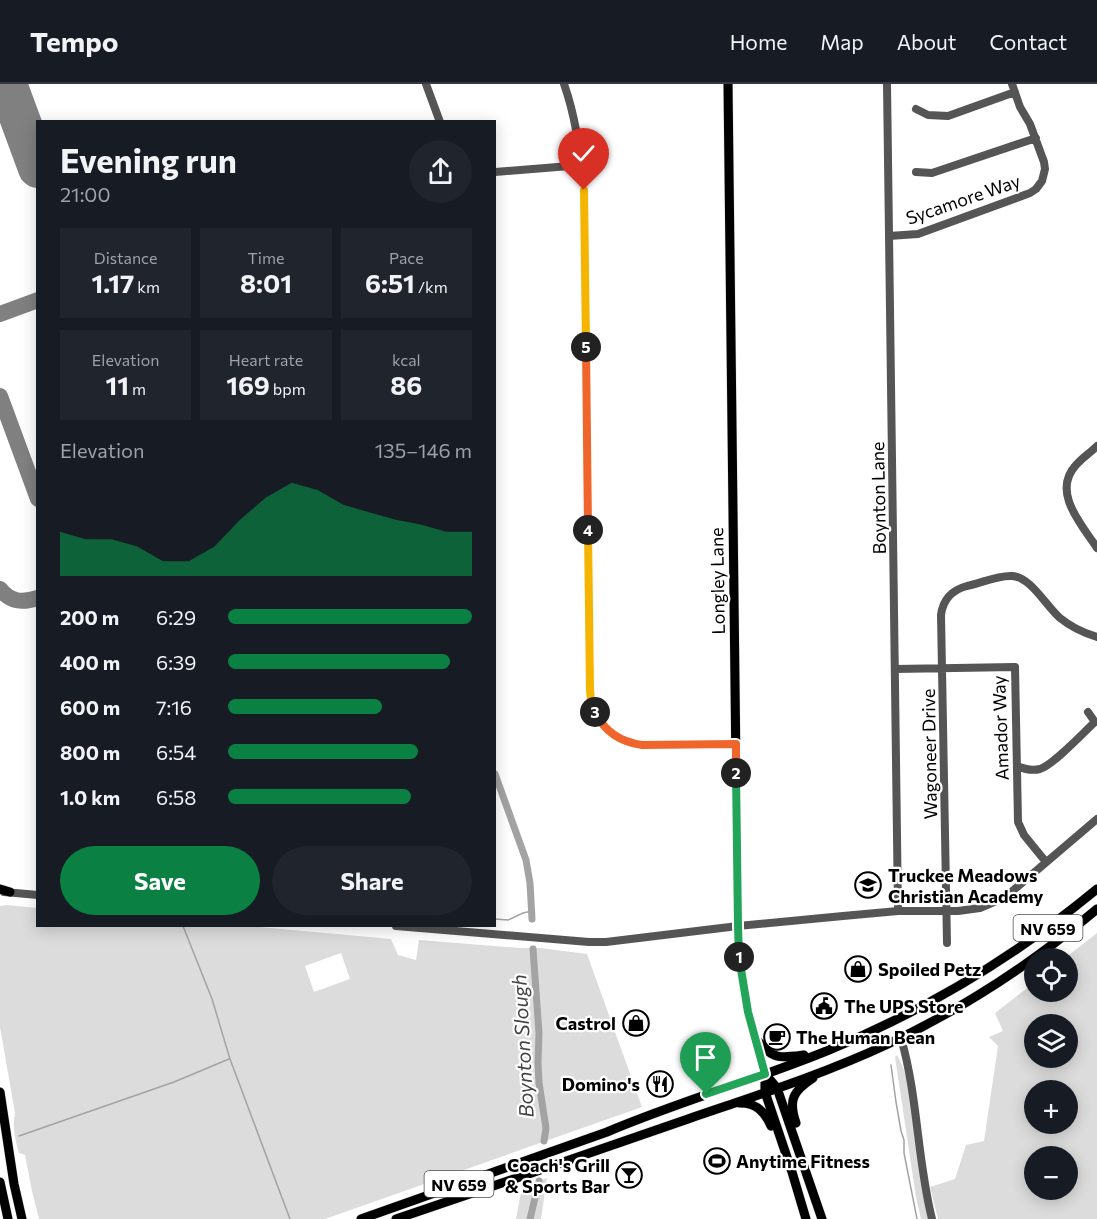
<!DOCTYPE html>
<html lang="en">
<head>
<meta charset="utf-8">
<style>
	body { margin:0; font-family:Commissioner,sans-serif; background:#20242c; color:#f1f3f6; height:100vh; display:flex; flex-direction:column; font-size:22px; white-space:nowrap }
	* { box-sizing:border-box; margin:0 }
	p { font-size:20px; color:#9ea1a6 }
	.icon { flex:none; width:33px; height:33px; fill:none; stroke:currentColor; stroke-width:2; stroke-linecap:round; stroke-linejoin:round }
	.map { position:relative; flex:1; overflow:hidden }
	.drawer { position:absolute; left:36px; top:36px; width:460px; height:807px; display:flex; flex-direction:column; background:#171b24; border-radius:0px; box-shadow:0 3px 15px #0003 }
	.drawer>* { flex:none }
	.controls { position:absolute; left:1024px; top:864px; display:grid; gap:12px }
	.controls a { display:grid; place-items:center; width:54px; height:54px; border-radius:50%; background:#171b24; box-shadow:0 3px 15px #0003; font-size:30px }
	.pin { position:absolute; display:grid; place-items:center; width:51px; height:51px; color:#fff; margin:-62px -26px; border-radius:50% 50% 50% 0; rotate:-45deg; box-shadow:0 0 6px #0007 }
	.pin .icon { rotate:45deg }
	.km { position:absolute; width:30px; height:30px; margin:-15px; border-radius:50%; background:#222; color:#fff; font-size:16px; line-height:30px; text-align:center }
	.round { display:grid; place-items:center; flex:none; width:63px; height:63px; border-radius:32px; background:#20242c }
	.summary { display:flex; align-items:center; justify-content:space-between; height:102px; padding:0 24px }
	h1 { font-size:33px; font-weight:700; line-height:45px }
	.stats { display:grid; grid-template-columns:repeat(3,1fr); gap:9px; height:102px; padding:6px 24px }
	.stats div { display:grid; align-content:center; border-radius:0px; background:#20242c; text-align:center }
	.stats b { font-size:26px; font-weight:700 }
	.stats small { font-size:16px; font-weight:400 }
	.stats p { font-size:16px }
	.chart { height:168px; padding:12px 24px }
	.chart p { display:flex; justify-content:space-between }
	.chart svg { width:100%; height:108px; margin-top:6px; fill:#0b8043; opacity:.7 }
	.primary-button { display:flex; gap:12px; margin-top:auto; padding:12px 24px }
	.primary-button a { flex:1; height:69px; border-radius:36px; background:#0b8043; color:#fff; font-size:24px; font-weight:700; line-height:69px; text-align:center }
	.primary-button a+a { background:#20242c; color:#f1f3f6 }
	ul { padding:0 24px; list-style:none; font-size:20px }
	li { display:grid; grid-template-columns:96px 72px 1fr; align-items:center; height:45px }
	li i { height:15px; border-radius:8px; background:#0b8043 }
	header { display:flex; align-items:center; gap:36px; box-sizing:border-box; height:84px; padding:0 30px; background:#171b24; border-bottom:2px solid #363941 }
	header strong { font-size:28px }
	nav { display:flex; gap:33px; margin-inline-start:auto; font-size:21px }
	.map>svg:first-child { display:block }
	.green { fill:#dcdcdc; fill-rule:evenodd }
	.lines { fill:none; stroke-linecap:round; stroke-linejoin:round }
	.stream { stroke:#a3a3a3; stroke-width:1.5 }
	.canal { stroke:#a3a3a3; stroke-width:7 }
	.taxiway { stroke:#808080; stroke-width:16 }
	.runway { stroke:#808080; stroke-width:40 }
	.major-casing { stroke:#dbdbdb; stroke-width:10 }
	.minor { stroke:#555; stroke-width:8 }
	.major { stroke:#000; stroke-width:9 }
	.split-1-casing { stroke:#fff; stroke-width:12 }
	.split-2-casing { stroke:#fff; stroke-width:12 }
	.split-3-casing { stroke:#fff; stroke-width:12 }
	.split-4-casing { stroke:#fff; stroke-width:12 }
	.split-5-casing { stroke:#fff; stroke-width:12 }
	.split-6-casing { stroke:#fff; stroke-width:12 }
	.split-1 { stroke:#22a559; stroke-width:8 }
	.split-2 { stroke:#22a559; stroke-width:8 }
	.split-3 { stroke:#f0652b; stroke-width:8 }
	.split-4 { stroke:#f5b400; stroke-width:8 }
	.split-5 { stroke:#f0652b; stroke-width:8 }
	.split-6 { stroke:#f5b400; stroke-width:8 }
	.labels { text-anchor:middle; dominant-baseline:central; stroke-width:4.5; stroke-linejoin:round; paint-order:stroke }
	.shield { fill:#fff; stroke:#4c4c4c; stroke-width:1.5 }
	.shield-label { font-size:16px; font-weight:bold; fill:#000 }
	.street-label { font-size:18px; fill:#000; stroke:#fff }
	.poi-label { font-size:18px; font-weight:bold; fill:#000; stroke:#fff; text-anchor:start }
	.water-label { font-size:20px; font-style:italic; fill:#444; stroke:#fff }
</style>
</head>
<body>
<header>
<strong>Tempo</strong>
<nav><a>Home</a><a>Map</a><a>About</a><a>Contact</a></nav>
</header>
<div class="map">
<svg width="1097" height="1135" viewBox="0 0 1097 1135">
	<rect width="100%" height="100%" fill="#fff"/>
	<path class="green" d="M7,821L37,824L38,842H248L391,855L398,871L416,876L419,856L521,864H540L587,870L642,1023L325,1135H39L32,1107L25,1071L19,1069C15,1055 12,1043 15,1029L0,943V822ZM341,869L350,895L314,908L305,882Z
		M1097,849V1135H938L930,1103L955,1095L966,1061L984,1057L998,962L989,953L1003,947L995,929L1035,898V908H1068V874H1065ZM1035,940H1068V974H1035ZM1068,1006V1040H1035V1006ZM1068,1072V1106H1035V1072Z
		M897,971C912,997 911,1028 915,1057C918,1083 924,1109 929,1135H921L916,1113L895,973Z
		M547,1094L541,1135H516L522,1103Z"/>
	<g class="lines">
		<path class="stream" d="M495,835L508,836L523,829L532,827
			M183,842L212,915L230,975L290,1135
			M891,981L896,1018L901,1047L904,1056V1069L917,1135
			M19,1052L174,998L229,975"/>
		<path class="canal" d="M495,690L526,776L530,799L532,835
			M533,865L539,949L538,978L539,999L546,1044L544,1057
			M530,1135L539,1097"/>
		<path class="taxiway" d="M0,230L38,216
			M0,312L38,415
			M0,505C10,518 22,519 38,514"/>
		<path class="runway" d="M7,0L38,84"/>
		<g class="major-casing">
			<path id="major" d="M728,0L738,856L743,904L754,952L765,990V1008L792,1088L806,1135
				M0,805L10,808
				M758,957C772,976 782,974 804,971
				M765,990L777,1004L822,1135
				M0,1008L14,1100L22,1135
				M739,1019C756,1018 765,1028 771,1042
				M796,1039C788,1016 793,1007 813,994
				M0,1098L8,1135
				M361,1135L607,1048C680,1017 756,996 829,966C926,926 1016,872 1097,805
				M396,1135C493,1102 591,1069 688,1035C755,1012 824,990 888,960C964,924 1033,879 1097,825"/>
		</g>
		<path class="minor" d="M426,0L440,38
			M564,0C576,34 581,70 584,106L591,616C598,641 615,657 641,661L736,660
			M887,0L898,827
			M916,25L928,31L948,32L1015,8
			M495,88L582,81
			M916,88L932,89L1036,54
			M889,152L918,150L1030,109L1036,105L1042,97L1045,85L1044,78L1030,40L1020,23L1012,0
			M1097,362C1090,369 1082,374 1076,381C1051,408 1082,441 1097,464
			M895,585L1015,583L1018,738L1024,751L1046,778
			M1017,682C1024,685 1032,687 1040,685C1053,681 1083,649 1095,638L1088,628
			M4,808L38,811
			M396,842L589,858H606L738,842L843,832L898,827H958L980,824L1001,815L1010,809L1097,735
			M947,859L941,531C943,515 952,506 967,502C981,499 998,491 1012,492C1031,493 1046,522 1060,534C1071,543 1084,549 1097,553
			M901,954C918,1013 917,1075 932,1135"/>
		<use href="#major" class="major"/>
	</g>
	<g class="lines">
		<g class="split-1-casing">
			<path id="split-1" d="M706,1010L765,990L748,928L739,873"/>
		</g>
		<g class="split-2-casing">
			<path id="split-2" d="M736,689L738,842L739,873"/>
		</g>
		<g class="split-3-casing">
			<path id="split-3" d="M595,628C604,647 621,658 642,661L736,660V689"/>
		</g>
		<g class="split-4-casing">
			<path id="split-4" d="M588,446L590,606L591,616L595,628"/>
		</g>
		<g class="split-5-casing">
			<path id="split-5" d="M586,263L588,446"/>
		</g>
		<g class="split-6-casing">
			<path id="split-6" d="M584,106L586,263"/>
		</g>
		<use href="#split-1" class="split-1"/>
		<use href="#split-2" class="split-2"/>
		<use href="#split-3" class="split-3"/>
		<use href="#split-4" class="split-4"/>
		<use href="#split-5" class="split-5"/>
		<use href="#split-6" class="split-6"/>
	</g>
	<defs>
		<g id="school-ring" transform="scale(1.35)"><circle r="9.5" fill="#fff" stroke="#000" stroke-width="1.5"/><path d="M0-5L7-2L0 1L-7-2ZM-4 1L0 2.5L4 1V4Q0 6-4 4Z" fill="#000"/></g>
		<g id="shop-ring" transform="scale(1.35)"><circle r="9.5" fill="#fff" stroke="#000" stroke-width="1.5"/><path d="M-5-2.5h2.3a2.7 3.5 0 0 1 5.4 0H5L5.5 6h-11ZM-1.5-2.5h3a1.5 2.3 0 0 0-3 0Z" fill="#000"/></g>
		<g id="civic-ring" transform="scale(1.35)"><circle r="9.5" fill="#fff" stroke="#000" stroke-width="1.5"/><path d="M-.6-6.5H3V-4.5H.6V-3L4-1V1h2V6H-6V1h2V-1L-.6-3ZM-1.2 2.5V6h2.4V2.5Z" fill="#000"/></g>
		<g id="cafe-ring" transform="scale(1.35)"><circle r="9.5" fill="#fff" stroke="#000" stroke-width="1.5"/><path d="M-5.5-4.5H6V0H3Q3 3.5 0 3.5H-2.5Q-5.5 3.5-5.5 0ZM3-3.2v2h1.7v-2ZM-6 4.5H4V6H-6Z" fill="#000"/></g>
		<g id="restaurant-ring" transform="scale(1.35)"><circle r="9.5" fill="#fff" stroke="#000" stroke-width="1.5"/><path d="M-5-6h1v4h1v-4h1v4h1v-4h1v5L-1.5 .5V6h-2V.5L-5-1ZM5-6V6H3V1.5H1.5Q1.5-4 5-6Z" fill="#000"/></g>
		<g id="stadium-ring" transform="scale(1.35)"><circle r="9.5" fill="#fff" stroke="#000" stroke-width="1.5"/><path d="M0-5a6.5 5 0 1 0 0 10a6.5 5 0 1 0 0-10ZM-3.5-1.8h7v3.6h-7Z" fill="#000"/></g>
		<g id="bar-ring" transform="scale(1.35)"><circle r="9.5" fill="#fff" stroke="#000" stroke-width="1.5"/><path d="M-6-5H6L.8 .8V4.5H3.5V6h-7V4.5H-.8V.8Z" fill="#000"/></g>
	</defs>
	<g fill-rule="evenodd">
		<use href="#school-ring" x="868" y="801"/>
		<use href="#shop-ring" x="858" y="885"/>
		<use href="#civic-ring" x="824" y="922"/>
		<use href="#shop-ring" x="636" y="939"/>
		<use href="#cafe-ring" x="777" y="953"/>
		<use href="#restaurant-ring" x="660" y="1000"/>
		<use href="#stadium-ring" x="717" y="1077"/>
		<use href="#bar-ring" x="629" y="1091"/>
	</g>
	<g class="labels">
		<g class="shield">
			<rect x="1013.5" y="831" width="69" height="26" rx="4.5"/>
			<rect x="424.5" y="1087" width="69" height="26" rx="4.5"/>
		</g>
		<g class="shield-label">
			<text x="1048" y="844">NV 659</text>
			<text x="459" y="1100">NV 659</text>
		</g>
		<g class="street-label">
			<text transform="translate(963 115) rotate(-19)">Sycamore Way</text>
			<text transform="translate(878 414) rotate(-91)">Boynton Lane</text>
			<text transform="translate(717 497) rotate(-91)">Longley Lane</text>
			<text transform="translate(1000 644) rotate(-92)">Amador Way</text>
			<text transform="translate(929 670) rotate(-91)">Wagoneer Drive</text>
		</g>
		<g class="poi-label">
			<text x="888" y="791">Truckee Meadows<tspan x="888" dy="21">Christian Academy</tspan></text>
			<text x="878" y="885">Spoiled Petz</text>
			<text x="844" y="922">The UPS Store</text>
			<text x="616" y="939" text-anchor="end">Castrol</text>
			<text x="796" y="953">The Human Bean</text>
			<text x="640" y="1000" text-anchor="end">Domino's</text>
			<text x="736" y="1077">Anytime Fitness</text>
			<text x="610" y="1081" text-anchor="end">Coach's Grill<tspan x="610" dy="21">&amp; Sports Bar</tspan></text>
		</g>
		<g class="water-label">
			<text transform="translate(522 962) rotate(-93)">Boynton Slough</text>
		</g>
	</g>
</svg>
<div class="controls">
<a><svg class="icon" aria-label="locate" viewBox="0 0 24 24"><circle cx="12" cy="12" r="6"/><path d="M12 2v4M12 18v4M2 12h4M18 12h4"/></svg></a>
<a><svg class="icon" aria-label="layers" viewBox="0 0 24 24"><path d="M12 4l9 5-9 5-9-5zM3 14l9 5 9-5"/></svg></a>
<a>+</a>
<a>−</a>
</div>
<div class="pin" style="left:706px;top:1010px;background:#1e9e55"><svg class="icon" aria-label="arrive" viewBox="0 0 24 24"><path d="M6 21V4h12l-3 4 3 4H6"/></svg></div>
<div class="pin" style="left:584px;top:106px;background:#d93025"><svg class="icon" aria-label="check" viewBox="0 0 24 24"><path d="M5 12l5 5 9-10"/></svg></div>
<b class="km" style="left:739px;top:873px">1</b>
<b class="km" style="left:736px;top:689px">2</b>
<b class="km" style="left:595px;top:628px">3</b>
<b class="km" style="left:588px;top:446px">4</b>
<b class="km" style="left:586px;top:263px">5</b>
<section class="drawer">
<div class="summary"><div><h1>Evening run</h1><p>21:00</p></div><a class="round"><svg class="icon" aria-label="share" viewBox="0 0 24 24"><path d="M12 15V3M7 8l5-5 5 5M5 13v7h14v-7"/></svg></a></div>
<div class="stats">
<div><p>Distance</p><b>1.17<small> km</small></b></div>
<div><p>Time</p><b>8:01</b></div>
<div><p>Pace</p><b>6:51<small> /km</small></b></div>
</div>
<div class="stats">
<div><p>Elevation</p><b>11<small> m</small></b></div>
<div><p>Heart rate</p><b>169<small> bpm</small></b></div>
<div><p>kcal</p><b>86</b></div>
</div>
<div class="chart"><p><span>Elevation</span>135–146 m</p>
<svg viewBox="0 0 160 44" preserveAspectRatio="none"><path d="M0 44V26L10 29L20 29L30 32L40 38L50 38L60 32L70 21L80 12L90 6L100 9L110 15L120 18L130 21L140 23L150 26L160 26V44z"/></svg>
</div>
<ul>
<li><b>200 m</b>6:29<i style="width:100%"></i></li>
<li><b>400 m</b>6:39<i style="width:91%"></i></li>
<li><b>600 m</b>7:16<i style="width:63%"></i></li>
<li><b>800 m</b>6:54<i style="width:78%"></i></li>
<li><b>1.0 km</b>6:58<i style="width:75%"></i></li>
</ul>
<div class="primary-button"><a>Save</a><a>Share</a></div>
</section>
</div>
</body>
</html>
